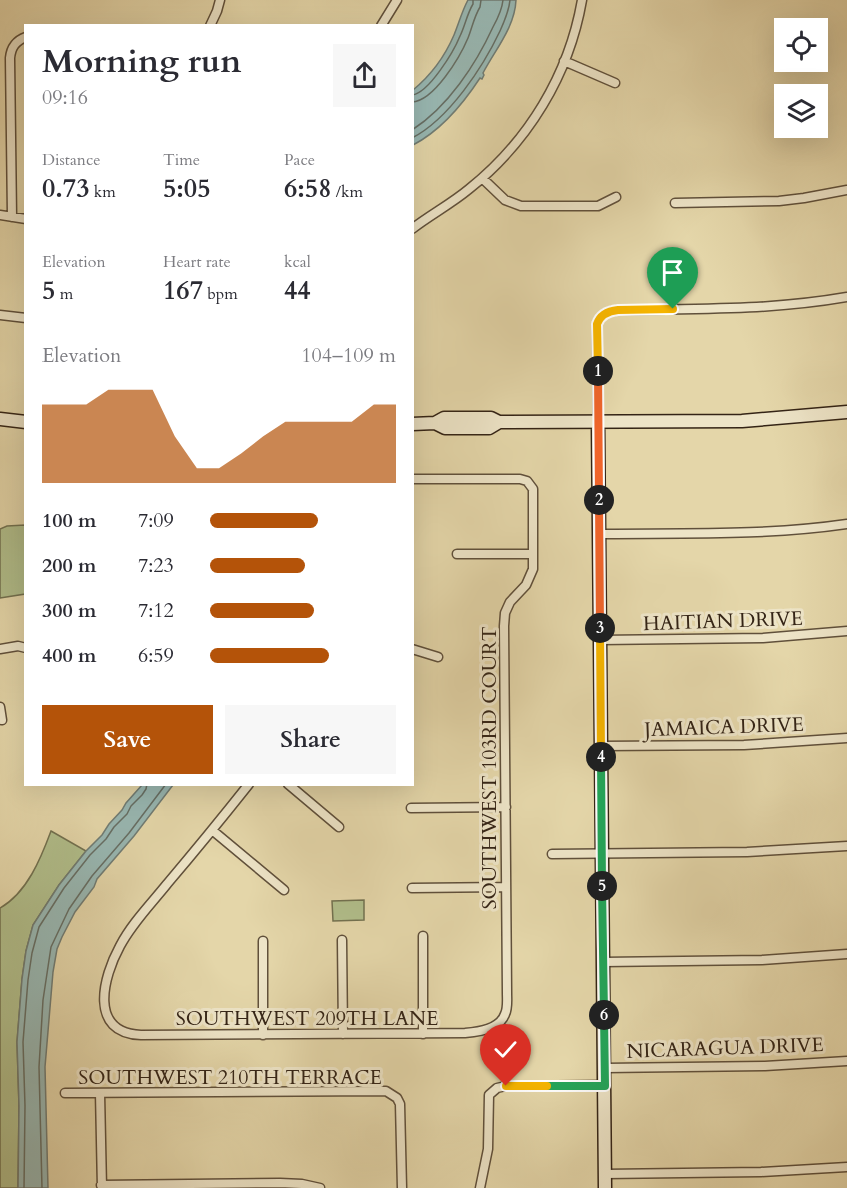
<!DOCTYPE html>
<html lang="en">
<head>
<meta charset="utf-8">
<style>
	body { margin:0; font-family:Cardo,serif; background:#f7f7f7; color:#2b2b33; height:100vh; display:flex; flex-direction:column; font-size:22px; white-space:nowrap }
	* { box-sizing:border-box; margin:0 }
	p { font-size:20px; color:#7c7c81 }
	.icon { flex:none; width:33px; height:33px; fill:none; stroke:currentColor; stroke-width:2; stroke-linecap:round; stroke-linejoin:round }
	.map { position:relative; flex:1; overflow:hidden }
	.side { position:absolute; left:24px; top:24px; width:390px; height:762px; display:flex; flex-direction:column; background:#fff; border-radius:0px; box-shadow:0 6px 24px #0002 }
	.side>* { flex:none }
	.fabs { position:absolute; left:774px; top:18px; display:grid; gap:12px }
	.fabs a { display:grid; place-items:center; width:54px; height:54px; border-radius:0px; background:#fff; box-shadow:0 6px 24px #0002; font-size:30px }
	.pin { position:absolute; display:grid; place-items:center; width:51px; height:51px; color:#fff; margin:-62px -26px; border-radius:50% 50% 50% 0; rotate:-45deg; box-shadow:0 0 6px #0007 }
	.pin .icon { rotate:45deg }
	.km { position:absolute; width:30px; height:30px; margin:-15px; border-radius:50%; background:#222; color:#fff; font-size:16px; line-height:30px; text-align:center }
	.round { display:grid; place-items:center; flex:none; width:63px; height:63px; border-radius:0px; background:#f7f7f7 }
	.headline { display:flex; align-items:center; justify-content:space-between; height:102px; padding:0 18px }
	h1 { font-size:33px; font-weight:600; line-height:45px }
	.figures { display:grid; grid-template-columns:repeat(3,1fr); gap:9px; height:102px; padding:6px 18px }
	.figures div { display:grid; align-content:center }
	.figures b { font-size:26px; font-weight:600 }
	.figures small { font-size:16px; font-weight:400 }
	.figures p { font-size:16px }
	.chart { height:168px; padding:12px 18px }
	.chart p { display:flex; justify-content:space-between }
	.chart svg { width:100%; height:108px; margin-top:6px; fill:#b45309; opacity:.7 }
	.cta { display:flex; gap:12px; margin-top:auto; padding:12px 18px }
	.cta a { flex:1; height:69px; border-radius:0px; background:#b45309; color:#fff; font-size:24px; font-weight:600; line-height:69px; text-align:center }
	.cta a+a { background:#f7f7f7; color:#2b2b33 }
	ul { padding:0 18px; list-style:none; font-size:20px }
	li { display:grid; grid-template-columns:96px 72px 1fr; align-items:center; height:45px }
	li i { height:15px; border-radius:8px; background:#b45309 }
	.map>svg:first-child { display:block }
	.green { fill:#b1be8b; stroke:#727150; stroke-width:1.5 }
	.water { fill:#98b7b2; stroke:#707c74; stroke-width:1.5 }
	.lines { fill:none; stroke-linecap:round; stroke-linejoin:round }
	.shore { stroke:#666e64; stroke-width:1.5 }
	.street-casing { stroke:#60503b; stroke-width:11 }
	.secondary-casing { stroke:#342416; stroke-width:15 }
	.street { stroke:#ede4c7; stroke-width:8 }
	.secondary { stroke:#ede4c7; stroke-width:12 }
	.split-1-casing { stroke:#fff; stroke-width:12 }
	.split-2-casing { stroke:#fff; stroke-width:12 }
	.split-3-casing { stroke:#fff; stroke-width:12 }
	.split-4-casing { stroke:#fff; stroke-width:12 }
	.split-5-casing { stroke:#fff; stroke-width:12 }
	.split-6-casing { stroke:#fff; stroke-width:12 }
	.split-7-casing { stroke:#fff; stroke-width:12 }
	.split-8-casing { stroke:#fff; stroke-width:12 }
	.split-1 { stroke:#f5b400; stroke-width:8 }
	.split-2 { stroke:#f0652b; stroke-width:8 }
	.split-3 { stroke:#f0652b; stroke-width:8 }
	.split-4 { stroke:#f5b400; stroke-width:8 }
	.split-5 { stroke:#22a559; stroke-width:8 }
	.split-6 { stroke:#22a559; stroke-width:8 }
	.split-7 { stroke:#22a559; stroke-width:8 }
	.split-8 { stroke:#f5b400; stroke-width:8 }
	.labels { text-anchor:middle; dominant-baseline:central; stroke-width:6; stroke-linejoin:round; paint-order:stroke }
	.street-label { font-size:20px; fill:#342416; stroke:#ede4c7 }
</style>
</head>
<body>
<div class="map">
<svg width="847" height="1188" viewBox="0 0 847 1188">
	<rect width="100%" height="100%" fill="#e4d6a9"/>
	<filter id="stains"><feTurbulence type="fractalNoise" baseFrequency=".00333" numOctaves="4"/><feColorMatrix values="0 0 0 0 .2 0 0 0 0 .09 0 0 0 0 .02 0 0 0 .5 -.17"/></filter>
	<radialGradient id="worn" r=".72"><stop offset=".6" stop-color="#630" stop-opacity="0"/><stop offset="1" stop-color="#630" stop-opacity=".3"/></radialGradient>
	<path class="green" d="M25,525V594L0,598V529L7,526Z
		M51,831L86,851L59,885L33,925L26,951L22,979L17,1042L19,1106L18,1188H0V908C27,893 41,858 51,831Z
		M364,900V920L333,921L332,901Z"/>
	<path class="water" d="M468,0H516C515,27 495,50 483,73L484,75L482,79L480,78C463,104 440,131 413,145V90C430,76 445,56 454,35C459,23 462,11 468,0Z
		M142,785H173L134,836L97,879L94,887L75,912L62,937L57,949L53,972L45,1067L48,1188H18L19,1106L17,1042L22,979L26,951L33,925L59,885L86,851L102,835L109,824L122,810L126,803Z"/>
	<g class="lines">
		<path class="shore" d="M412,95C429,93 454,51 460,36C465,26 467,14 473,4V0
			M412,102C434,101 460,57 468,38C472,28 474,17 480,7L481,0
			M412,130C448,107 476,64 493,27C498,18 502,10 503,0
			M412,138C449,119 483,67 500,31C505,20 509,11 510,0
			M24,1188L25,1106L23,1042L28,980L32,953L39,927L64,888L90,855L106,839L114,827L127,814L131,806L142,795L146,789L147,784
			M42,1188L39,1067L43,1000L51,947L69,909L92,876L129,833L166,784"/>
		<g class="street-casing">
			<path id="street" d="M210,26L217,11L220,0
				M381,26L397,0
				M564,61L615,83
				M482,178L505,200L521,206H598L616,197
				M675,203L779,201L804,198L847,190
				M0,215L26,219
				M12,217L10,58C11,48 15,41 26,37
				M412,229C430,215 451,204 469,189C528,142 569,75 582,0
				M0,315L26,318
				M598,422L597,324C601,313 612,310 622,310C698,309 773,310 847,297
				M599,534C682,533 765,536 847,524
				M457,554H533
				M600,640L763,638L847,631
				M0,649L18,646L26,648
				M412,649L438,657
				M0,707L2,720
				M601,746L744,745L847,738
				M249,784C222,818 195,851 167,884C151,904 132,923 120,946C103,977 88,1033 141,1035L465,1033C479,1032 500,1029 505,1014C508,1008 507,1000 507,993L504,626L505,613L510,602L526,585L533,569V489L527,481L520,479H412
				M288,784L339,827
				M411,808L506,807
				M212,830L284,890
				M552,854L747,852L847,846
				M412,888L506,887
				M423,936V1034
				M342,940L343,1034
				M263,941V1035
				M603,962L762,960L847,954
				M605,1068L765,1066L847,1061
				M65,1093L386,1091L397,1098L400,1104L402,1188
				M100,1093L102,1188
				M605,1174L761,1172L847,1167
				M101,1185L280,1183L302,1184L320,1188
				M480,1188L488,1149L489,1095L497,1088L506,1086L605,1085"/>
		</g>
		<g class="secondary-casing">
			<path id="secondary" d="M0,419L26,422
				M598,422L605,1188
				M435,423L444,418H491L499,422
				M412,424L435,423L445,428H489L499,422L742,421L847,412"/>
		</g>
		<use href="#street" class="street"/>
		<use href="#secondary" class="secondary"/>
	</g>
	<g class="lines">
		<g class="split-1-casing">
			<path id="split-1" d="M598,371L597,324C600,315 609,311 618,310L673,309"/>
		</g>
		<g class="split-2-casing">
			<path id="split-2" d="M598,371L599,500"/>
		</g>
		<g class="split-3-casing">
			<path id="split-3" d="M599,500L600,628"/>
		</g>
		<g class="split-4-casing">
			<path id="split-4" d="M600,628L601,757"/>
		</g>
		<g class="split-5-casing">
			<path id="split-5" d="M601,757L602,886"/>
		</g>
		<g class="split-6-casing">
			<path id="split-6" d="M602,886L604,1015"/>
		</g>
		<g class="split-7-casing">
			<path id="split-7" d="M547,1086H605L604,1015"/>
		</g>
		<g class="split-8-casing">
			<path id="split-8" d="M506,1086H547"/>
		</g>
		<use href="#split-1" class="split-1"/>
		<use href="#split-2" class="split-2"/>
		<use href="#split-3" class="split-3"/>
		<use href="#split-4" class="split-4"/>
		<use href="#split-5" class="split-5"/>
		<use href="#split-6" class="split-6"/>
		<use href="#split-7" class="split-7"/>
		<use href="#split-8" class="split-8"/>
	</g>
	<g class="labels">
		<g class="street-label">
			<text transform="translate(723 621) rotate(-2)">HAITIAN DRIVE</text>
			<text transform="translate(724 727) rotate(-2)">JAMAICA DRIVE</text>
			<text transform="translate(489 768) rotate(-90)">SOUTHWEST 103RD COURT</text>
			<text x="307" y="1018">SOUTHWEST 209TH LANE</text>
			<text transform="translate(725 1048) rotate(-2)">NICARAGUA DRIVE</text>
			<text x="230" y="1077">SOUTHWEST 210TH TERRACE</text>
		</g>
	</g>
	<rect width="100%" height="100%" filter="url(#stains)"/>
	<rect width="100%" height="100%" fill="url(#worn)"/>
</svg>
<div class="fabs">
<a><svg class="icon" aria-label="locate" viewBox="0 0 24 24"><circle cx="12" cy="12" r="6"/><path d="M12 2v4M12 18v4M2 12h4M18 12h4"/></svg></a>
<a><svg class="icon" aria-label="layers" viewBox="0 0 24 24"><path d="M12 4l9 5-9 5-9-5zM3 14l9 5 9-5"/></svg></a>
</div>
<div class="pin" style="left:673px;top:309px;background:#1e9e55"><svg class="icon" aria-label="arrive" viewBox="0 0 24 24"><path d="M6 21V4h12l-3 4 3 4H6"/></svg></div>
<div class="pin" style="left:506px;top:1086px;background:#d93025"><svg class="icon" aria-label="check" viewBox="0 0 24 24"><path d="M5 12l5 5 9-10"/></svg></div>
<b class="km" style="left:598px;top:371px">1</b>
<b class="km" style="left:599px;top:500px">2</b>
<b class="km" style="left:600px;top:628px">3</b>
<b class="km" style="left:601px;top:757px">4</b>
<b class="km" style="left:602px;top:886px">5</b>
<b class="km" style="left:604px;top:1015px">6</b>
<section class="side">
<div class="headline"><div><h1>Morning run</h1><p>09:16</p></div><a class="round"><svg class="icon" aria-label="share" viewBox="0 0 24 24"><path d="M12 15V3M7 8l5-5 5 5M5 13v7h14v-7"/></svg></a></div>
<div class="figures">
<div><p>Distance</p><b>0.73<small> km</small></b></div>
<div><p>Time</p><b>5:05</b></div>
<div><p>Pace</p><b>6:58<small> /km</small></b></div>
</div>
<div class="figures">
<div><p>Elevation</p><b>5<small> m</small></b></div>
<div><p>Heart rate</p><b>167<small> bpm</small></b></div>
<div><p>kcal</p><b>44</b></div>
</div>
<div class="chart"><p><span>Elevation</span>104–109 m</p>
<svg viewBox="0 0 160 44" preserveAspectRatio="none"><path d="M0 44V12L10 12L20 12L30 6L40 6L50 6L60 25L70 38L80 38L90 32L100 25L110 19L120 19L130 19L140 19L150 12L160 12V44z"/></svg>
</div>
<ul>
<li><b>100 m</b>7:09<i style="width:58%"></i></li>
<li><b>200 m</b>7:23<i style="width:51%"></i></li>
<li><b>300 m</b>7:12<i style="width:56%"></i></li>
<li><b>400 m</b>6:59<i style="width:64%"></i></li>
</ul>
<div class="cta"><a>Save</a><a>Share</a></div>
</section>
</div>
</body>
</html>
